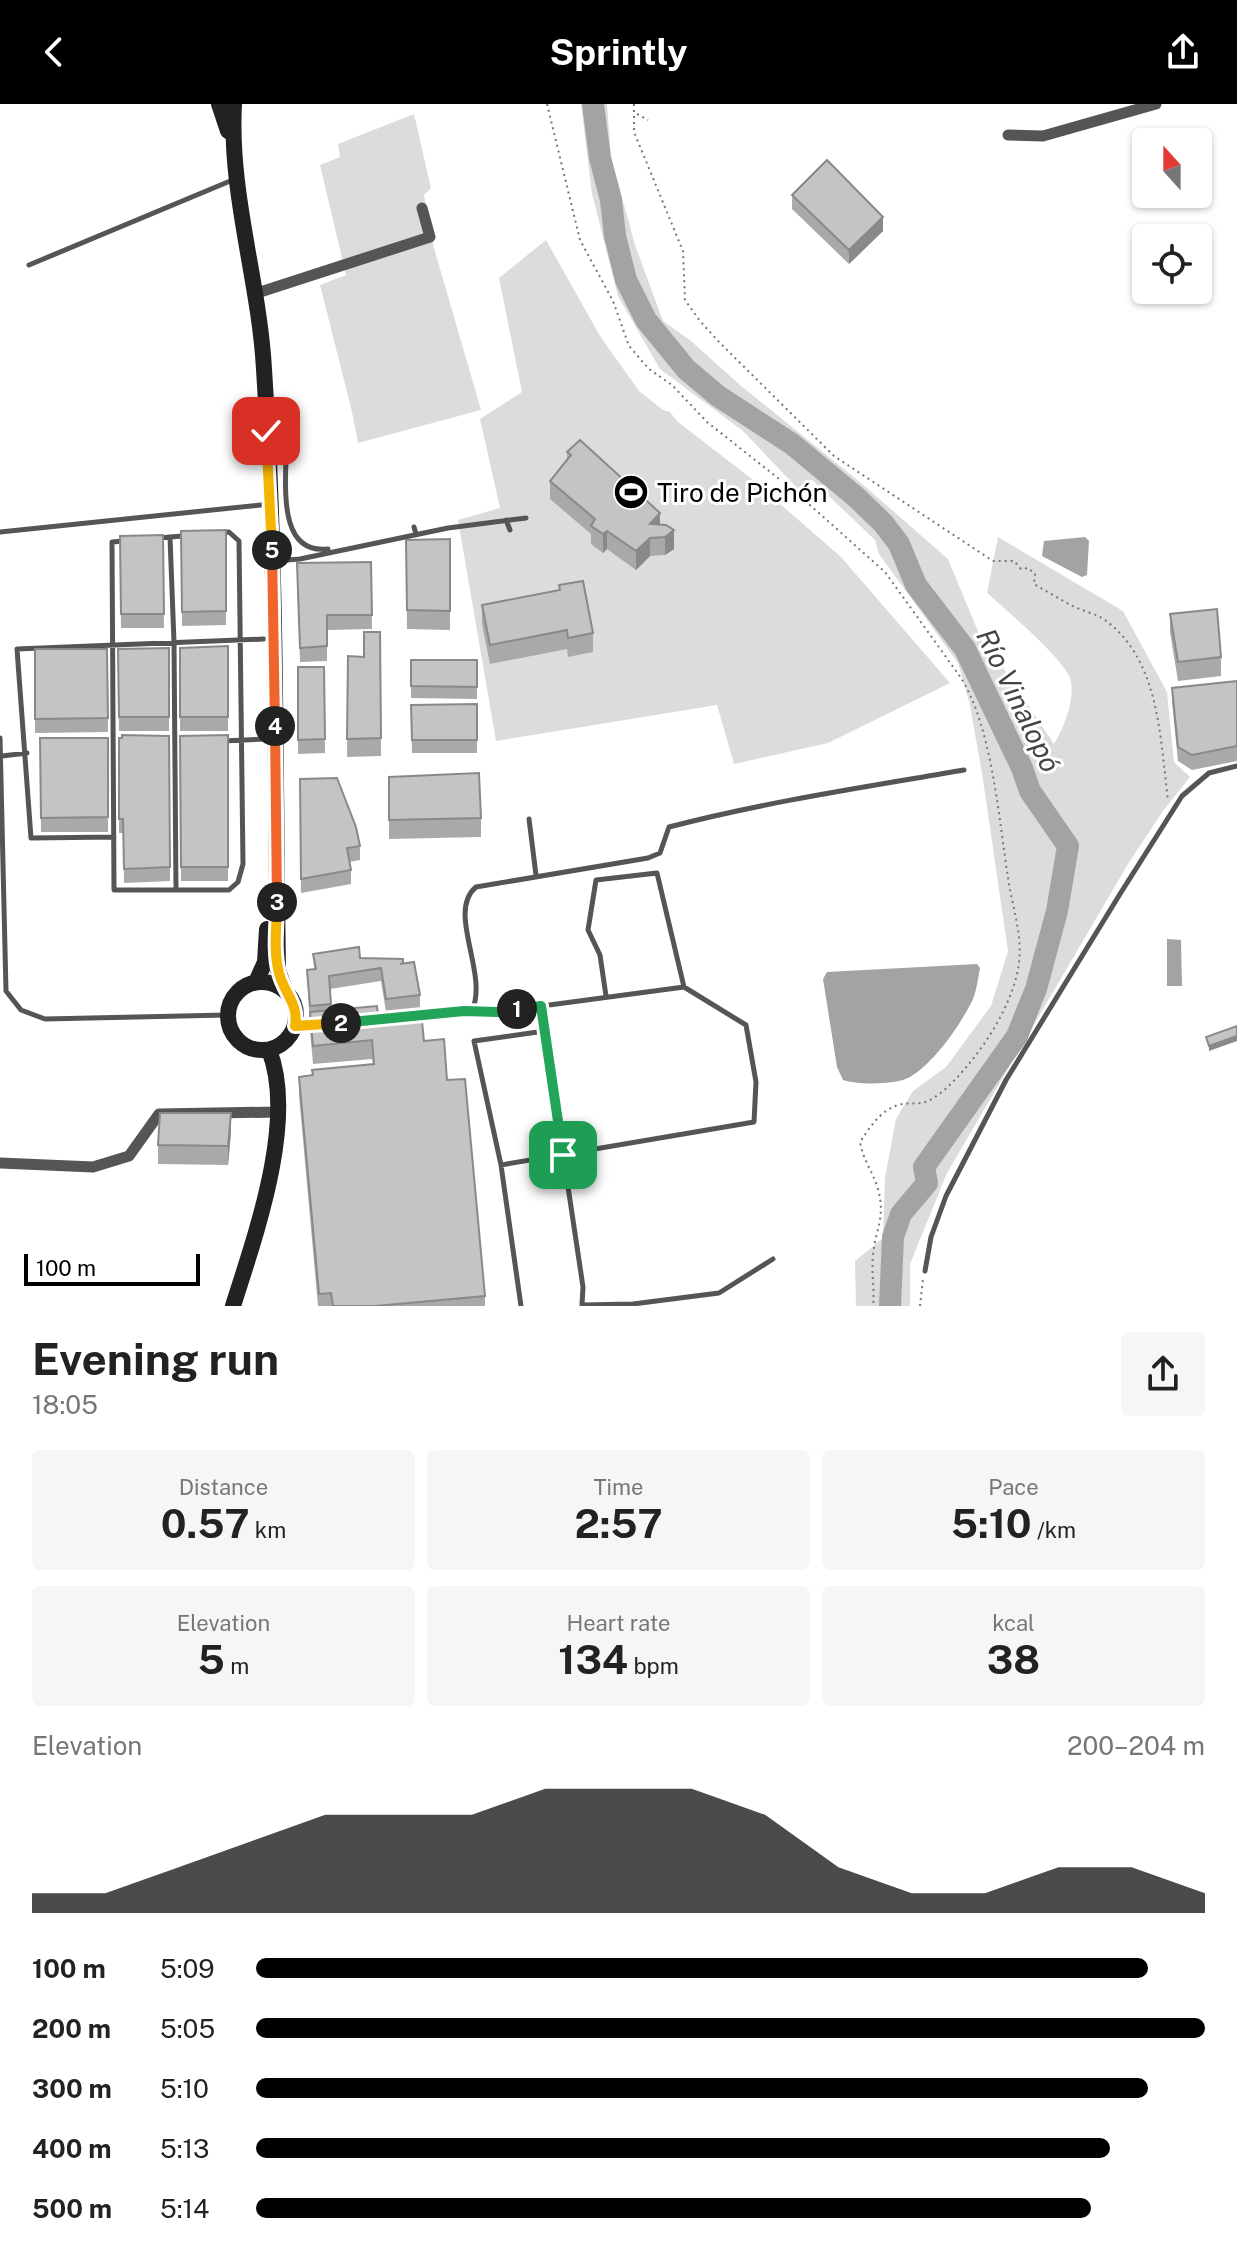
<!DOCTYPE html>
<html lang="en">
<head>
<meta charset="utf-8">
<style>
	body { margin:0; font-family:"Public Sans",sans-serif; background:#f6f6f6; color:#222; height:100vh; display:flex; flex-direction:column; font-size:30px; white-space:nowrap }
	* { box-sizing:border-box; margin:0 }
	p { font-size:26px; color:#767676 }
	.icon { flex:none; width:44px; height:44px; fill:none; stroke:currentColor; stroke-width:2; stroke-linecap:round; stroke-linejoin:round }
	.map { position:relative; height:1202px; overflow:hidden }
	.side { display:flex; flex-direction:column; background:#fff; flex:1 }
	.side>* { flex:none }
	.needle { width:52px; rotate:339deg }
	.tools { position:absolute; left:1132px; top:24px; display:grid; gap:16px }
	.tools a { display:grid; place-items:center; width:80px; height:80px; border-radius:8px; background:#fff; box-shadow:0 2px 6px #0004; font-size:40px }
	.scale { position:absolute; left:24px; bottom:20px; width:176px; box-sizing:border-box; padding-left:8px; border:4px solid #000; border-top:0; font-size:22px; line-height:28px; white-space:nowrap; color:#000; -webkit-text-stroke:6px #fff; paint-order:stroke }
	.pin { position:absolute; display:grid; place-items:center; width:68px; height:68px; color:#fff; margin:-34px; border-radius:16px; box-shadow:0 4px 12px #0006 }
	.km { position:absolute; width:40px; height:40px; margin:-20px; border-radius:50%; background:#222; color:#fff; font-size:22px; line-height:40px; text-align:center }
	.round { display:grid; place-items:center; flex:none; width:84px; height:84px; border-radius:8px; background:#f6f6f6 }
	.overview { display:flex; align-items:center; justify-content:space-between; height:136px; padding:0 32px }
	h1 { font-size:44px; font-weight:700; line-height:60px }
	.stats { display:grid; grid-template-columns:repeat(3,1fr); gap:12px; height:136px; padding:8px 32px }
	.stats div { display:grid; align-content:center; border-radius:8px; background:#f6f6f6; text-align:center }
	.stats b { font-size:40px; font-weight:700 }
	.stats small { font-size:22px; font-weight:400 }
	.stats p { font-size:22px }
	.chart { height:224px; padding:16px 32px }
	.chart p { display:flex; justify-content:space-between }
	.chart svg { width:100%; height:144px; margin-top:8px; fill:#000; opacity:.7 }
	ul { padding:0 32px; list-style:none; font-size:26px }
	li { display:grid; grid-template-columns:128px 96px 1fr; align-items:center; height:60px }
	li i { height:20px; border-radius:10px; background:#000 }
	header { display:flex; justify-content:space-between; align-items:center; height:104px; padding:0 32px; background:#000; color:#fff; font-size:36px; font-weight:700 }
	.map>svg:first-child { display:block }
	.green { fill:#dcdcdc }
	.water { fill:#a3a3a3 }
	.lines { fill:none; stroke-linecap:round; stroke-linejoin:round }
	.river { stroke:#a3a3a3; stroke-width:22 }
	.path { stroke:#777; stroke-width:2; stroke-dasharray:2 4; stroke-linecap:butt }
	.lane { stroke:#555; stroke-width:5 }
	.street { stroke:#555; stroke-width:11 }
	.secondary { stroke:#222; stroke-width:16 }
	.wall { fill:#a9a9a9 }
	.shaded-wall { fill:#898989 }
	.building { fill:#c4c4c4; stroke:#898989; stroke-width:2 }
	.split-1-casing { stroke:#fff; stroke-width:16 }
	.split-2-casing { stroke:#fff; stroke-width:16 }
	.split-3-casing { stroke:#fff; stroke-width:16 }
	.split-4-casing { stroke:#fff; stroke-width:16 }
	.split-5-casing { stroke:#fff; stroke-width:16 }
	.split-6-casing { stroke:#fff; stroke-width:16 }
	.split-1 { stroke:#22a559; stroke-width:10 }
	.split-2 { stroke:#22a559; stroke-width:10 }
	.split-3 { stroke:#f5b400; stroke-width:10 }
	.split-4 { stroke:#f0652b; stroke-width:10 }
	.split-5 { stroke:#f0652b; stroke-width:10 }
	.split-6 { stroke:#f5b400; stroke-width:10 }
	.labels { text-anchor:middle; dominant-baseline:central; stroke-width:6; stroke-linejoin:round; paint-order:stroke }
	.poi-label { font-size:26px; fill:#000; stroke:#fff; text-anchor:start }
	.water-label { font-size:28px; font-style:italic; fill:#444; stroke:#fff }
</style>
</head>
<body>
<header><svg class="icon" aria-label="back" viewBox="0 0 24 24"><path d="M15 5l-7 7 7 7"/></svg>Sprintly<svg class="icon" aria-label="share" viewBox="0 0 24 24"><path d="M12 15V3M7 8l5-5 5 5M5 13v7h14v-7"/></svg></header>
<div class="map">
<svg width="1237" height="1202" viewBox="0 0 1237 1202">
	<rect width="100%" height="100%" fill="#fff"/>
	<path class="green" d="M581,0H607L611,53L635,141L663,217L691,237L740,281L861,379L948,455L994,566L1002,562L1054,640C1064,624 1076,594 1070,574C1063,554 1005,505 987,489L998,433L1123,507L1167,588L1174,658L1190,673L1163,707L1128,760L947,1069L910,1160V1202H856L855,1157L883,1134L885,1073L896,1015L913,987L946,963L991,902L1008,847L982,669L969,597L958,559L879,450L875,436L812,376L800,387L743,327L660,265L618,192L592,90Z
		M414,10L431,84L424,91L434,144L481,306L358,339L352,308L320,181L346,171L320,61L340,53L338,40Z
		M546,136L600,232L639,287L663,306L670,308L678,318L748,372L841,453L950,579L828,639L734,660L717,601L496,637L458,416L500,404L480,315L522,288L499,174Z"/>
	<path class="water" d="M1085,433L1089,437L1087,471L1082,473L1042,452L1044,437Z
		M1167,835L1181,836L1182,882H1167Z
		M977,860L980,864C978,874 977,885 973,895C961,920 935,958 910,973C896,981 858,981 843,976L837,963L823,875L827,868Z"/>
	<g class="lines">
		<path class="river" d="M593,0L600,54L611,96L615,132L626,176L646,216L686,265L718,292L792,340L856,393L883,419L899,440L916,481L965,545L1022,664L1030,687L1068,742L1057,807L1036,885L1017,932L924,1063L927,1079L901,1110L893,1133L890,1202"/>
		<path class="path" d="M547,0L580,136L613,197L629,242L649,265L672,281L707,318L793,386L885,468L961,574C992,623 999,716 1008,774C1013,807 1025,837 1017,870C1010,901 989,936 968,961C957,974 944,989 928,997C919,1001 908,998 898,1001C880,1007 870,1023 860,1038C863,1056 873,1068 878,1085C886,1114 875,1126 873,1152C871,1169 875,1185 873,1202
			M634,0V28L683,147L685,196L700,217L720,239L834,352L993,457H1014L1021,465L1028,464L1035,470L1034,480C1048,488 1062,497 1077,504C1086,508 1097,510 1105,516C1160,556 1160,635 1168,696
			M637,10L648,16
			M920,1202L923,1175"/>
		<path class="lane" d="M29,161L235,75
			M270,327H287L289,334L286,341C287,375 275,451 328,445
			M506,416L510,426
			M414,423L416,430
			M0,428L270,400
			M229,428L239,437L243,760L238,778L229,786H114L112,438Z
			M170,433L174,538L176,786
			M275,457L300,455L448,424L526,414
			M0,634L6,887L21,906L45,915L227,911
			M222,637L265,635
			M2,652L27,649
			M529,715L536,771
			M114,733L31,734L17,545L264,535
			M606,892L600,851L588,826L596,776L657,769L684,883
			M541,902L583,1183L582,1201L633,1200L719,1189L773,1155
			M472,907L497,908L684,883L746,921L756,978L754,1018L501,1061
			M416,911L472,907C489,869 446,808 476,783L648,754L660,749L669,723C765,698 865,683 964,666
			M295,922L314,921
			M925,1167L931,1133L946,1092L1006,976L1120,790L1182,692L1209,669L1237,662
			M521,1202L501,1061L474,937L545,927"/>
		<path class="street" d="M1008,31L1043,32L1156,0
			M254,190L430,133L422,104
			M0,1059L93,1063L129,1052L159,1010L277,1008"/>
		<path class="secondary" d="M219,0L228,27
			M234,0C229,90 259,176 264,265C277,465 275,666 278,866L285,886
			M228 912a34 34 0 1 1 68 0a34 34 0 1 1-68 0Z
			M256,878L265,858L267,825
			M233,1202C255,1132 297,1016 269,946"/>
	</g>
	<path class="wall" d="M792,91L883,127L849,160L792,105Z
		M567,348L660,420L674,445L665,451L650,452L636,466L607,445L603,449L591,440V430L550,395V377L567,357Z
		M226,426V521L182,522L181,427Z
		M163,431L164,524H121L120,432Z
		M450,435V526L407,525L406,436Z
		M371,458L372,525L327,526V557L300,558L297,473Z
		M559,481L593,529V548L568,553L567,545L490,560L482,520V501L559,486Z
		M1170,510L1221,553V572L1178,577L1170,528Z
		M380,528L381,652L347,653L348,552L364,553Z
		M228,542V627H180V544Z
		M169,544V627H119L118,545Z
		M35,545H107L108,628L35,629Z
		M411,556H477V595L411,594Z
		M298,563H324L325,649L298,650Z
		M1237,577V657L1192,666L1178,657L1172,598V584Z
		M477,600V649H412L411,601Z
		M228,631V777H181L180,632Z
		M169,632L170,777L124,779L123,729H119V634Z
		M40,634H108V728H41Z
		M389,673L481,714V733L389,735Z
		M300,675L360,742V756L349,758L351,766V780L301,789Z
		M313,850L403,859L420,891V905L386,908L381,877L330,885L331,906L378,912L424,937L447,976L485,1192V1202H318L299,991V973L373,960L372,955L313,960L310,926L307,866L314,865Z
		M231,1028L228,1061L158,1060V1041Z"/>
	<path class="shaded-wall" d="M883,113V127L849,160V146Z
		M660,409V427L650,420Z
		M674,426V445L665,451V433Z
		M607,427V445L603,449V430Z
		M650,434V452L636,466V447Z
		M1237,932V937L1209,947V942Z
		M231,1009V1028L228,1061V1042Z"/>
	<path class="building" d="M827,56L883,113L849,146L792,91Z
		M580,336L660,409L650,420L666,421L674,426L665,433L650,434L636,447L607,427L603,430L591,422L595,415L550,377L571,351L567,348Z
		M226,426V507L182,508L181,427Z
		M163,431L164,510H121L120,432Z
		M450,435V507L407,506L406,436Z
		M371,458L372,511H327V542L300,544L297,459Z
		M583,477L593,529L568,534L567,526L490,541L482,501L560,486L559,481Z
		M1217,505L1221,553L1178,558L1170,510Z
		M364,528H380L381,634L347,635L348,552L364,553Z
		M228,542V613H180V544Z
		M169,544V613H119L118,545Z
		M35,545H107L108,614L35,615Z
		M411,556H477V583L411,582Z
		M298,563H324L325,635L298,636Z
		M1237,577V642L1192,651L1178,643L1172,584Z
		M477,600V636H412L411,601Z
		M122,631L169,632L170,763L124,765L123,715H119V634H122Z
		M228,631V763H181L180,632Z
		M40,634H108V713L41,714Z
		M479,669L481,714L389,716V673Z
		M337,674L356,723L360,742L347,744L351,766L301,775L300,675Z
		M359,843L360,854L403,855V859L400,860L414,858L420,891L386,895L381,864L329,872L331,900L310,902L307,866L316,865L313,850Z
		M377,902L378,912L421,908L424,937L444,935L447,976L465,975L485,1192L375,1202H333L331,1189L319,1190L299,973L313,971L312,966L374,960L372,936L313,942L310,908Z
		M1237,922V932L1209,942L1206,933Z
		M160,1009H231L228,1042L158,1041Z"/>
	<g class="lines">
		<g class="split-1-casing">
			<path id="split-1" d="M517,905L541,902L563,1051"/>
		</g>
		<g class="split-2-casing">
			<path id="split-2" d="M341,919L464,907L497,908L517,905"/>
		</g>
		<g class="split-3-casing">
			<path id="split-3" d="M277,798C277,820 273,847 279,869C284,889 299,900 295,922L341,919"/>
		</g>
		<g class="split-4-casing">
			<path id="split-4" d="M275,622L277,798"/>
		</g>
		<g class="split-5-casing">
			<path id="split-5" d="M272,446L275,622"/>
		</g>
		<g class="split-6-casing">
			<path id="split-6" d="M266,327L272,446"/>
		</g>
		<use href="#split-1" class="split-1"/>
		<use href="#split-2" class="split-2"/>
		<use href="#split-3" class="split-3"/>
		<use href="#split-4" class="split-4"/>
		<use href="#split-5" class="split-5"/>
		<use href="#split-6" class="split-6"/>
	</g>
	<defs>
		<g id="stadium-disc" transform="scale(1.8)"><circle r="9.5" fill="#000" stroke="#fff"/><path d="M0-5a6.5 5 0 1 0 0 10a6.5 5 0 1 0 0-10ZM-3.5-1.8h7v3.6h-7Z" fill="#fff"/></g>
	</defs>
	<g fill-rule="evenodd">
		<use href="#stadium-disc" x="631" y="388"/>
	</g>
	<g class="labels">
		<g class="poi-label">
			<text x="657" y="388">Tiro de Pichón</text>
		</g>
		<g class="water-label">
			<text transform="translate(1019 596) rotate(64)">Río Vinalopó</text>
		</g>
	</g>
</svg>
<div class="tools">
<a><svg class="needle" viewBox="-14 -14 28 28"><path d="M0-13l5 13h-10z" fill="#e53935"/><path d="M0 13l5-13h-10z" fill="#767676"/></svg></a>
<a><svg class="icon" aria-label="locate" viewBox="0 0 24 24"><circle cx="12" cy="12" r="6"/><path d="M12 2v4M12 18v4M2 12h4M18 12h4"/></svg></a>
</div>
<div class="scale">100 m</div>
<div class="pin" style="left:563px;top:1051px;background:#1e9e55"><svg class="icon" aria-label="arrive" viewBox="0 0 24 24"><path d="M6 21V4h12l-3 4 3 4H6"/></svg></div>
<div class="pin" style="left:266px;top:327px;background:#d93025"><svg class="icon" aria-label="check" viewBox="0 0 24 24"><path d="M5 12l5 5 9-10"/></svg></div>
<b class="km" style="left:517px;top:905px">1</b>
<b class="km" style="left:341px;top:919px">2</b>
<b class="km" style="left:277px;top:798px">3</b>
<b class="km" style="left:275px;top:622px">4</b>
<b class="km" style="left:272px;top:446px">5</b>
</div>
<section class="side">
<div class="overview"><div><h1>Evening run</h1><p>18:05</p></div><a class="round"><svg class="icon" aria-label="share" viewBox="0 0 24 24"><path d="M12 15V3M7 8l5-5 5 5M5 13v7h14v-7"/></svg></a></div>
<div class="stats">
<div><p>Distance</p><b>0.57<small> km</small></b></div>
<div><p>Time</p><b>2:57</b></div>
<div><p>Pace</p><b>5:10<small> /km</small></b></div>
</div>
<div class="stats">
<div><p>Elevation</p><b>5<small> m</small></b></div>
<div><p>Heart rate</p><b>134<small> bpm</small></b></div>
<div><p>kcal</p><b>38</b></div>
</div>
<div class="chart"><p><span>Elevation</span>200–204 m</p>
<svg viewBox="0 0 160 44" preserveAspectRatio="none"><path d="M0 44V38L10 38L20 30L30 22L40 14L50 14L60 14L70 6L80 6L90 6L100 14L110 30L120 38L130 38L140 30L150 30L160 38V44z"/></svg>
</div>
<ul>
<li><b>100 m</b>5:09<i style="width:94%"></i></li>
<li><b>200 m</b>5:05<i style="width:100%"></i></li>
<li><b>300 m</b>5:10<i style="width:94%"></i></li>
<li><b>400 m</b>5:13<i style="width:90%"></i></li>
<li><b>500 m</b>5:14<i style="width:88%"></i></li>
</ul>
</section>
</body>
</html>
